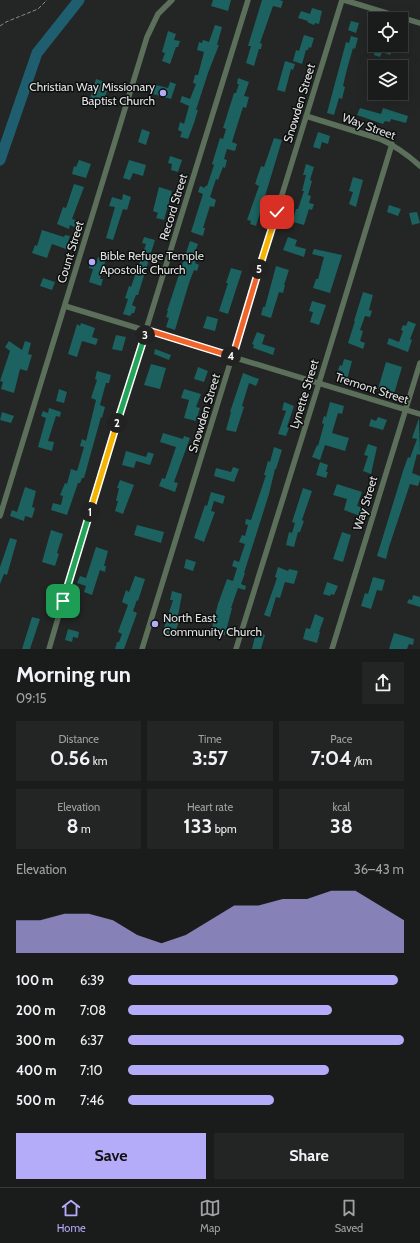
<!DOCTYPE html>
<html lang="en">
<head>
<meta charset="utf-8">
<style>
	body { margin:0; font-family:Cabin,sans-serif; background:#232525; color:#f1f3f6; height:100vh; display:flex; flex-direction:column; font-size:15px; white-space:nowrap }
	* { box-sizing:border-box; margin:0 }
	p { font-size:13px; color:#9fa1a3 }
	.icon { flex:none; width:22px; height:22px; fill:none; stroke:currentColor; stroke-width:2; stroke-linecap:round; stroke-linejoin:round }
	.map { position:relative; height:649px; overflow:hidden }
	.sheet { display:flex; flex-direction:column; background:#1a1c1c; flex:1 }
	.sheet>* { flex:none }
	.fabs { position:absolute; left:368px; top:12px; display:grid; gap:8px }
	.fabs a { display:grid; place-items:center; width:40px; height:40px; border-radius:0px; background:#1a1c1c; box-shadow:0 4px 16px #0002,0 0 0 1px #383a3b; font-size:20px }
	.pin { position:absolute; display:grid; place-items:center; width:34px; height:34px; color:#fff; margin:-17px; border-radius:8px; box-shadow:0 2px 6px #0006 }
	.km { position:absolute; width:20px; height:20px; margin:-10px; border-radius:50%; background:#222; color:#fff; font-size:11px; line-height:20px; text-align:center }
	.round { display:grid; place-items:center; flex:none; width:42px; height:42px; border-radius:0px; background:#232525 }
	.summary { display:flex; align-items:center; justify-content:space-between; height:68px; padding:0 16px }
	h1 { font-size:22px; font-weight:800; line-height:30px }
	.figures { display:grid; grid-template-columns:repeat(3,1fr); gap:6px; height:68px; padding:4px 16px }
	.figures div { display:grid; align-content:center; border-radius:0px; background:#232525; text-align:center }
	.figures b { font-size:20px; font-weight:800 }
	.figures small { font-size:11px; font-weight:400 }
	.figures p { font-size:11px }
	.chart { height:112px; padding:8px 16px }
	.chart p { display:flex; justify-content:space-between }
	.chart svg { width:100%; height:72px; margin-top:4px; fill:#b4acf9; opacity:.7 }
	.primary-button { display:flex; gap:8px; margin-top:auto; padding:8px 16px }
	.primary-button a { flex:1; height:46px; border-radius:0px; background:#b4acf9; color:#111; font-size:16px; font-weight:800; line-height:46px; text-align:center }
	.primary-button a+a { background:#232525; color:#f1f3f6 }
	ul { padding:0 16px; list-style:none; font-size:13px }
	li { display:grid; grid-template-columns:64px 48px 1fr; align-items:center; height:30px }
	li i { height:10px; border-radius:5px; background:#b4acf9 }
	.dock { display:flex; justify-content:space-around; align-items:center; height:56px; border-top:1px solid #383a3b; background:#1a1c1c; font-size:11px; color:#9fa1a3 }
	.dock a { display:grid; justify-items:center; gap:2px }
	.dock .on { color:#b4acf9 }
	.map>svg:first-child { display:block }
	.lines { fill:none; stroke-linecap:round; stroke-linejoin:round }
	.river { stroke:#1e5e6e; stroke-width:11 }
	.building { fill:#1b6260 }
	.path { stroke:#888b8a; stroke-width:1; stroke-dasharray:4 2; stroke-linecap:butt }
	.street { stroke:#5b6f5b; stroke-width:5.5 }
	.split-1-casing { stroke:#fff; stroke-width:8 }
	.split-2-casing { stroke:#fff; stroke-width:8 }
	.split-3-casing { stroke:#fff; stroke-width:8 }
	.split-4-casing { stroke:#fff; stroke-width:8 }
	.split-5-casing { stroke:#fff; stroke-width:8 }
	.split-6-casing { stroke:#fff; stroke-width:8 }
	.split-1 { stroke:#22a559; stroke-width:5 }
	.split-2 { stroke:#f5b400; stroke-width:5 }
	.split-3 { stroke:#22a559; stroke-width:5 }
	.split-4 { stroke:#f0652b; stroke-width:5 }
	.split-5 { stroke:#f0652b; stroke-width:5 }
	.split-6 { stroke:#f5b400; stroke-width:5 }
	.poi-dot { fill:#b4acf9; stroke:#0d0f0e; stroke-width:1.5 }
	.labels { text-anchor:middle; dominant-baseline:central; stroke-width:3; stroke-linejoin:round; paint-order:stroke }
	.poi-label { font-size:12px; fill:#dfe2e1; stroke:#0d0f0e; text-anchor:start }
	.street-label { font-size:12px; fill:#dfe2e1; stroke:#0d0f0e }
</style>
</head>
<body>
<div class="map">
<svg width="420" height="649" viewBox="0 0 420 649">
	<rect width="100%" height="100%" fill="#232625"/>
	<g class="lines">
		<path class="river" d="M0,160L37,53L79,0"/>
	</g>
	<path class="building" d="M213,0H231L228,11L211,6Z
		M262,0H279L283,1L281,8L273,6L260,43L262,44L261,49H259L254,66L246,63L251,46H248Z
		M312,8L322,11L319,24L315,23L314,25L307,22L308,21L298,18L301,11L310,14Z
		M351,21L359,23L356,33L348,30Z
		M215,25L222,27L217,45H219L208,73L196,110H198L194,123L188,139L180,137L182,132L178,130L180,122L184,124L189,106L180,102L182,96L190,99L196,84L193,83L195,75H198L204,52L197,50L199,42L202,43L203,40L209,42Z
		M168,31L176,34L174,40L180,41L178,47H176L170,64L162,61L165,53L162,52Z
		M304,35L314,38L311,48L309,47L308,50H306L302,64L293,61L296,50L299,51Z
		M351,36L358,38L355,49L353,48L347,69L343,86L345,87L342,99L339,98L334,115L327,113L346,42L349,43Z
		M374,45H394L390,55L382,52L380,57L374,55L375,50L373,49Z
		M285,61L295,64L293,70L291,69L285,92L277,90Z
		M238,78L249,82L244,96L249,97L246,108L243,107L232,142L237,144L235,151L227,149L224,159L227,160L225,168L223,167L218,180L216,179L210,197L216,200L214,207L210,206L203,228H205L203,236L191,232L203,194L198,192L200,186L205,188V186H207L214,165L212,164L220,138L223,139L226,129L223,128L234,93H236L239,84H237Z
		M96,79L105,82L103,90L107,91L102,106L89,102Z
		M170,82L176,84L171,99L153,94L156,85L168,88Z
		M360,108L381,114L383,108L408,116L406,123L391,119L390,122L385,121L383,124L357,115Z
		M142,129L150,132L146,145L138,142Z
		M318,132L330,136L328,144L322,142L320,149L313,147Z
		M274,138L282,140L256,226L250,224L251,221L247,220L259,186L255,184L261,166L264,167Z
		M170,156L182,160L178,172L171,170L172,164L168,163Z
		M79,160L91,164L86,178L72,174L74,166L76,167Z
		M129,160L146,165L143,176L133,173L130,180L123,178Z
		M306,164L314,167L310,180L312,181L308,195L311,196L309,203L314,204L312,210L309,209L304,225L286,220L288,214L294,216L296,209H298L304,191H302L306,175H303Z
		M353,177L363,180L356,207L349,204L353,192L349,191Z
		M74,184L84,187L72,219L79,221L76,228L70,225L69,229L57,224L63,207L66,208Z
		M159,187L172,191L164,220L156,218L158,213L153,211Z
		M123,194L131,197L127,210L123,209L113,240L106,238L115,207L109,206L112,197L122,200Z
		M389,205L401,209L398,216L387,212Z
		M417,212L420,223L412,225L409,213Z
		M42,230L64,237L65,235L70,236L66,249L52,244L47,258L32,253L35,245L37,246Z
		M144,237L155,240L138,295H136L132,305L136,307L134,313H132L130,316L123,314L128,299L125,298L129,286L131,287L146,244L142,243Z
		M288,237L297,240L295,246L306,249L304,257L283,250Z
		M190,241L198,244L193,258L196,259L195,263L199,265L197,271L194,270L189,283L175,330L166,327L169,318L166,317L168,311H167Z
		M314,249L342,255L330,293L313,288L316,279H318L324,257L312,254Z
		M98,257L106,259L100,279H103L101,286L89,282L93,269L89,268L90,263L96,264Z
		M276,266L289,270L284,285H285L283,293L279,292L271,318L261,315L263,307H265Z
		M231,268L242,271L228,314L219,311L228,283H226Z
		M43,278L55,282L52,290L40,286Z
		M363,292L373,295L369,310L372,311L370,317L365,316L360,330L363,331L360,341L365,343L363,349L348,343L355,321H354Z
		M312,301L326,305L319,325L310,322L313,312L309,311Z
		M207,316L218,319L215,331L203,328Z
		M408,321L416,324L410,339L412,340L408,352L387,344L389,338L399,342L403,331L401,330L403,325L406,326Z
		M81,323L95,328L92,337L98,339L96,345L82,341L77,357L68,354L77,324L80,326Z
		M257,332L265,335L262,344L275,348L273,355L253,348L254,345L252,344Z
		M116,335L126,337L122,351L112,349Z
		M9,341L22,350L25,341L31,343L28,354L32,355L27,371L20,369L14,393L1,389L3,382L0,381L10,351L5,347Z
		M155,349L171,355L169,360L154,354Z
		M344,359L352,361L347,380L341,378L343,372L338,370L340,365L342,366Z
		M386,362L402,367L394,394L378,389Z
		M151,364L166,368L160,389L144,385Z
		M198,367L208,371L204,382L194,379Z
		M97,371L111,375L109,383H106L100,405L105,407L102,418L101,417L84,478H82L80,483H78L67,515L51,510L53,503L61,505L63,496L60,495L65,483L67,484L71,469L77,471L84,447L80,446L82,439L86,441L96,400L91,398L97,380L95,379Z
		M243,373L259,379L256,386L249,383L242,406L244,407L236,432L226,430L231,412H230Z
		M59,389L67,392L64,403L56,401Z
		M184,389L201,394L196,407L200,408L196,421L184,418L189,400L181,398Z
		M284,402L294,406L287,427L289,428L286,436L278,434L286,411L282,410Z
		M330,402L344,406L342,414L338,413L332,433L349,438L345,451L325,445L320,460L312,457L317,445L318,446L324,424L322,423L324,416L326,417Z
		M49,408L61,412L60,417L56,416L48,441L54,442L52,451L38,447L46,418L41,416L43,411L48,413Z
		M2,412L14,416L11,423L0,420Z
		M378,417L387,420L383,430L369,426L371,419L376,421Z
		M419,418L420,455L417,454L412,473L420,476V480L418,486L410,484L389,547L386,559L377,556L403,471L408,457L410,458L417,439L412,438Z
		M163,433L183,439L184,436L190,438L174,482L178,483L175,492L159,486L162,478L165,479L176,447L160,442Z
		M368,444L377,447L371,474L363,471L368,456L364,455Z
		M274,447L282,450L276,469H275L269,494L244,573H245L241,584L246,586L245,590L238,588L231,608H232L225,635L211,631L218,604L227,579L233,581L237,568L232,566L234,560L239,562L245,544L239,542L242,535L245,536L248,525L245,524L246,519L251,520L266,475H264L268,461L270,462Z
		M126,451L146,457L148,452L154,454L150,465L136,461L134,468L122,465Z
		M320,462L328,465L326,472H328L326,478L316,475Z
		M233,467L239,469L234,482L214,476L216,468L231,472Z
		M120,480L134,485L123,514L115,511L118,501H116L119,488H117Z
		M337,484L362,492L357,506L363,508L360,516L344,510L347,499L333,495Z
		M25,487L36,491L32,507L35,508L32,518L25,516L24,521L10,516L12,510L17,512Z
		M303,488L312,491L302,520L304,521L300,532H298L294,547L286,545L289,532L292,533L295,523L292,522Z
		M211,492L225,496L223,504L214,501L211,511L215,512L204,542L194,538L205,505L207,506Z
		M137,525L164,532L161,543L134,535Z
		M51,530L63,534L57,553L59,554L55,566L42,562Z
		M342,532L351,535L343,562L333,559Z
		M10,538L17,540L7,575L4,574L0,584V567Z
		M96,547L108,551L104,566H106L105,572L100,570L92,595L84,592L86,586L77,583L80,576L86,578Z
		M186,559L196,562L193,571L184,568Z
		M278,567L288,571L289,569L298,571L294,584L285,582L280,598L276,597L270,617L264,615L277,578L275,577Z
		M135,576L145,579L138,601L137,600L133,611L137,613L124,649H115L117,642H119L122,634L118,632L128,605L122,602L126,590L129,592Z
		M373,577L385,580L382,591L377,590L371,609L361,606L365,593L368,594Z
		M327,582L338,586L334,595L331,594L330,596L323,594Z
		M172,591L182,594L178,616L181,617L173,637L162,634L173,600H170Z
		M413,595L420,597V607L407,603L409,599L412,600Z
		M315,614L324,618L319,632H320L317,643L303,639L306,628L310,629Z
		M32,617L40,619L30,649H22Z
		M68,629L79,632L78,638L73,637L72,642L65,640Z
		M256,632L265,635L261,649H252Z
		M394,633L414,639L413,645L409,644L407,649H389Z"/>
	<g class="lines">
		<path class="path" d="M0,26L6,22L38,9L47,0"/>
		<path class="street" d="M344,0L420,23
			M306,116L380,139C396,146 408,155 420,166
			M65,306L420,414
			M0,516L147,37L158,14L172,0
			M49,649L77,553L248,0
			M142,649L342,0
			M236,649L319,383L392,144
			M332,649L420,363"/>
	</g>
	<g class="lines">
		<g class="split-1-casing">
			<path id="split-1" d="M63,601L90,512"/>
		</g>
		<g class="split-2-casing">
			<path id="split-2" d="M90,512L117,423"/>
		</g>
		<g class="split-3-casing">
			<path id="split-3" d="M117,423L145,335"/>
		</g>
		<g class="split-4-casing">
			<path id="split-4" d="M145,335L147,330L231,356"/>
		</g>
		<g class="split-5-casing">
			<path id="split-5" d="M231,356H233L259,269"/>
		</g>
		<g class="split-6-casing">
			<path id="split-6" d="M259,269L277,212"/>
		</g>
		<use href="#split-1" class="split-1"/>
		<use href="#split-2" class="split-2"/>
		<use href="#split-3" class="split-3"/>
		<use href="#split-4" class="split-4"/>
		<use href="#split-5" class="split-5"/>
		<use href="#split-6" class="split-6"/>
	</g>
	<g class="poi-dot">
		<circle cx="163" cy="93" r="4"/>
		<circle cx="92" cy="262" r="4"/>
		<circle cx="155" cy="624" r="4"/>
	</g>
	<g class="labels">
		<g class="poi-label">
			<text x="155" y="86" text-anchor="end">Christian Way Missionary<tspan x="155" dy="14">Baptist Church</tspan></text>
			<text x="100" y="255">Bible Refuge Temple<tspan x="100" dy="14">Apostolic Church</tspan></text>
			<text x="163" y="617">North East<tspan x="163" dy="14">Community Church</tspan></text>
		</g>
		<g class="street-label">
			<text transform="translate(299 103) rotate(-73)">Snowden Street</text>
			<text transform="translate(369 126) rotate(20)">Way Street</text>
			<text transform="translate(173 207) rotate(-73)">Record Street</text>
			<text transform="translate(70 252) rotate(-73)">Count Street</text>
			<text transform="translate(372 388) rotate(18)">Tremont Street</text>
			<text transform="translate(304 394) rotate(-73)">Lynette Street</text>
			<text transform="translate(204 413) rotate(-73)">Snowden Street</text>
			<text transform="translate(365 503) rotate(-73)">Way Street</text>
		</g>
	</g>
</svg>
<div class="fabs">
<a><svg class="icon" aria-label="locate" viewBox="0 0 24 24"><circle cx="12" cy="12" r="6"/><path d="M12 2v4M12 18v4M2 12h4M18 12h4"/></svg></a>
<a><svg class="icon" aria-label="layers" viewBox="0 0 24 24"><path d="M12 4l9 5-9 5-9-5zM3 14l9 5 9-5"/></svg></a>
</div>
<div class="pin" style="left:63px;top:601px;background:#1e9e55"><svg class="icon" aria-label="arrive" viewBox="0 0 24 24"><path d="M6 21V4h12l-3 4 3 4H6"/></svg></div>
<div class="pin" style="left:277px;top:212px;background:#d93025"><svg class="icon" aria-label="check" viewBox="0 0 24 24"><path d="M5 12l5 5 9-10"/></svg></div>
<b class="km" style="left:90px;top:512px">1</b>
<b class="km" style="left:117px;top:423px">2</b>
<b class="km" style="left:145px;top:335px">3</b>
<b class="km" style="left:231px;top:356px">4</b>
<b class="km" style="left:259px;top:269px">5</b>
</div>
<section class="sheet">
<div class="summary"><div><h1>Morning run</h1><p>09:15</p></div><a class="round"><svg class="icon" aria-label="share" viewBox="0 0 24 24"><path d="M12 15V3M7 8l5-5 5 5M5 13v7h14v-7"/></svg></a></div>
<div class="figures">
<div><p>Distance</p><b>0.56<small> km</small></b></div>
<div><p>Time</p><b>3:57</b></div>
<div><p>Pace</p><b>7:04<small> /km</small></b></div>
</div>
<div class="figures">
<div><p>Elevation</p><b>8<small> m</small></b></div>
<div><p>Heart rate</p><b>133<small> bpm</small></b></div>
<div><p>kcal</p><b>38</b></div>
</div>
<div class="chart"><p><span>Elevation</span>36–43 m</p>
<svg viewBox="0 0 160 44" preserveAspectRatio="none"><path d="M0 44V24L10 24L20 20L30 20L40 24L50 33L60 38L70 33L80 24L90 15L100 15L110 11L120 11L130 6L140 6L150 15L160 24V44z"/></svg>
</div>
<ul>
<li><b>100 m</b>6:39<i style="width:98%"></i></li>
<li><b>200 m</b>7:08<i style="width:74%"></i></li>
<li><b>300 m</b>6:37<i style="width:100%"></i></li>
<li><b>400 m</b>7:10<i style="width:73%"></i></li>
<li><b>500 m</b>7:46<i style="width:53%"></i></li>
</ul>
<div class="primary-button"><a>Save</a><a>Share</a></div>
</section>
<nav class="dock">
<a class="on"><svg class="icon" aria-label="home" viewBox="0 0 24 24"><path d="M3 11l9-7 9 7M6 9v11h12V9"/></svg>Home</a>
<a><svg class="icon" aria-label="map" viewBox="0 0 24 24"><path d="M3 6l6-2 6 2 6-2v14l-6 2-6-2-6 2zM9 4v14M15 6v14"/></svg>Map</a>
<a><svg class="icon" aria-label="saved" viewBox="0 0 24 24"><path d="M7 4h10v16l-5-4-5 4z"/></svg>Saved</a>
</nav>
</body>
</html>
